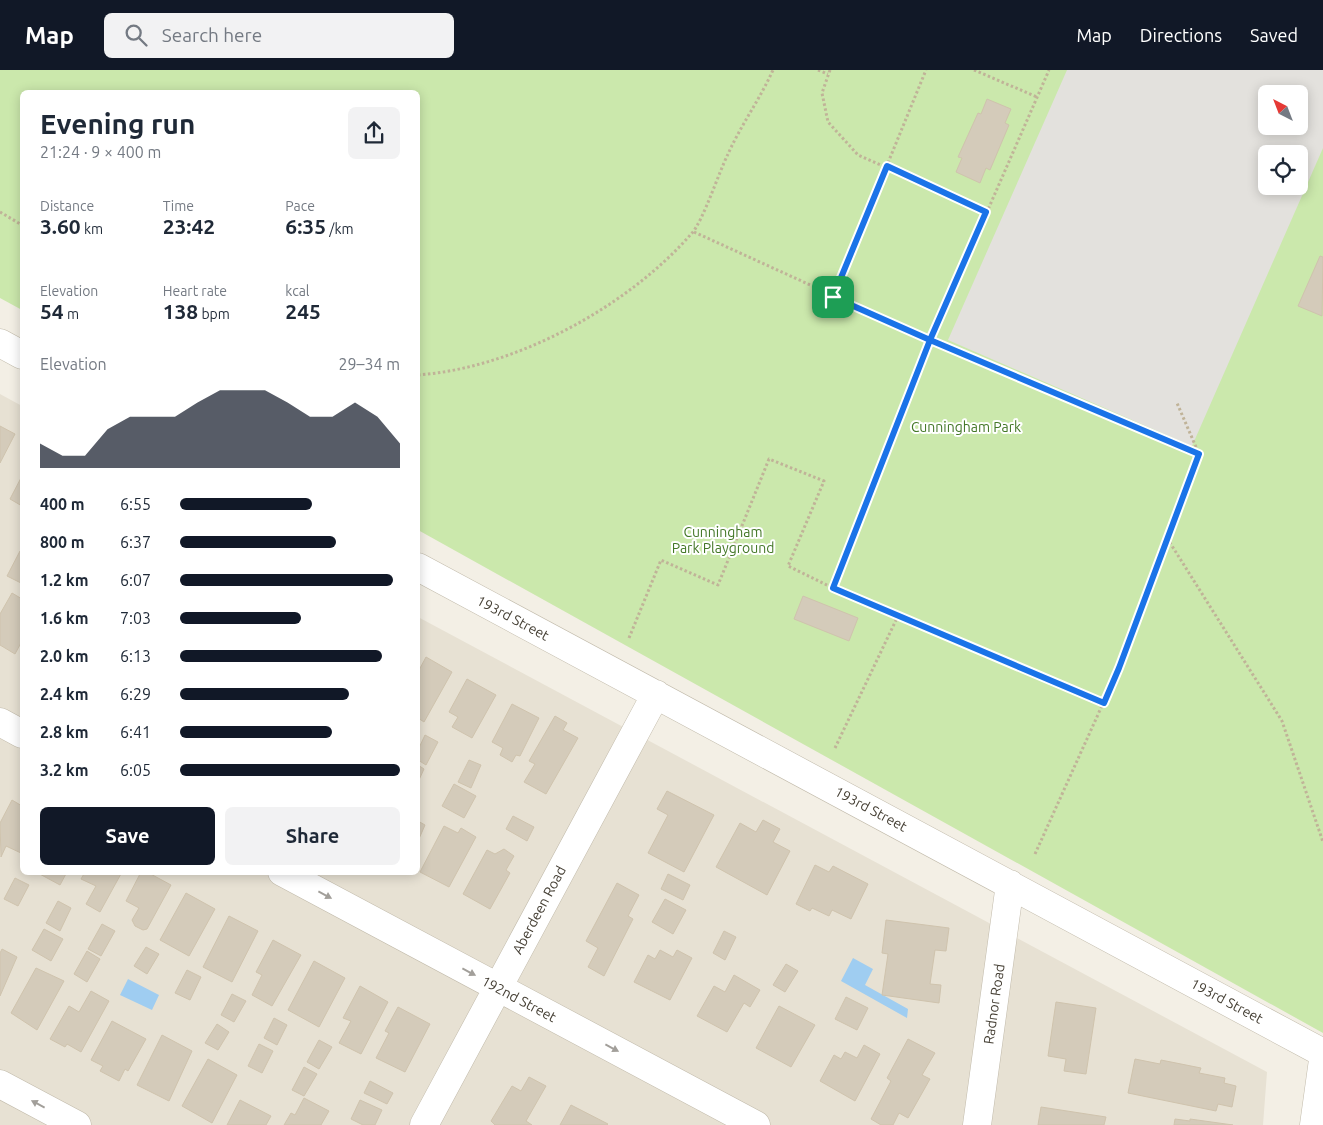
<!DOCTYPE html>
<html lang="en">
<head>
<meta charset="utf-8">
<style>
	body { margin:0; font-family:Ubuntu,sans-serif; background:#f2f2f3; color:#1f2937; height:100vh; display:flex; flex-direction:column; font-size:19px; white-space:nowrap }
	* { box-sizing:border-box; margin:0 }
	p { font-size:16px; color:#747a83 }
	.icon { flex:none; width:28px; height:28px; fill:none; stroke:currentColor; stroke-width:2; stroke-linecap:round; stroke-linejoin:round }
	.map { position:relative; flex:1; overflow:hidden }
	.side { position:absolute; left:20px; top:20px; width:400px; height:785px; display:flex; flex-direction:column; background:#fff; border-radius:8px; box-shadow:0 2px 12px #0003 }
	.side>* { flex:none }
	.needle { width:32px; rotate:318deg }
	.buttons { position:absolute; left:1258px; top:15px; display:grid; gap:10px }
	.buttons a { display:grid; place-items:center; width:50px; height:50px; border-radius:8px; background:#fff; box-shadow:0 2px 12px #0003; font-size:25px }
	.pin { position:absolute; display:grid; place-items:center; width:42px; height:42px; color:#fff; margin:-21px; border-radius:10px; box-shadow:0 2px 8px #0006 }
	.round { display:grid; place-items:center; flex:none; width:52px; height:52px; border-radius:8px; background:#f2f2f3 }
	.summary { display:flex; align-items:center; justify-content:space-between; height:85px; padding:0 20px }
	h1 { font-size:28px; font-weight:700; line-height:38px }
	.figures { display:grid; grid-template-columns:repeat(3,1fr); gap:8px; height:85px; padding:5px 20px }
	.figures div { display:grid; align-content:center }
	.figures b { font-size:21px; font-weight:700 }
	.figures small { font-size:14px; font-weight:400 }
	.figures p { font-size:14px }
	.chart { height:140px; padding:10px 20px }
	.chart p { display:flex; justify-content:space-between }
	.chart svg { width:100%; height:90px; margin-top:5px; fill:#111827; opacity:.7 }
	.button { display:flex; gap:10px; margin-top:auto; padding:10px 20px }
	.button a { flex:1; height:58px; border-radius:8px; background:#111827; color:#fff; font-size:20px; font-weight:700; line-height:58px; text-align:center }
	.button a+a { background:#f2f2f3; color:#1f2937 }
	ul { padding:0 20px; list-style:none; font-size:16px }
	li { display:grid; grid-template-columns:80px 60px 1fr; align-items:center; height:38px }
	li i { height:12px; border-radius:6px; background:#111827 }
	header { display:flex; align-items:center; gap:30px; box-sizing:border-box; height:70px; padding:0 25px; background:#111827; color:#fff }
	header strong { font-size:24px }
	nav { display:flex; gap:28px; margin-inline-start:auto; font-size:18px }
	.search { width:350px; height:45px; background:#f2f2f3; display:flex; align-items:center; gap:12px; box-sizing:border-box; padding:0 18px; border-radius:8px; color:#747a83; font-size:19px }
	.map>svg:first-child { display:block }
	.residential { fill:#e7e1d3 }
	.green { fill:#cbe8ac; fill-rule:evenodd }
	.parking { fill:#e3e1dd; fill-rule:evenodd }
	.water { fill:#9fcdf1 }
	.building { fill:#d4cbba; stroke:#cfc3ad }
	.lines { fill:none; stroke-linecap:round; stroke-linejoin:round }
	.minor-casing { stroke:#c1baaa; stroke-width:29 }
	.path { stroke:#c0b398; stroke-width:3; stroke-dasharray:2.5 2.5; stroke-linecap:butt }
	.minor { stroke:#fff; stroke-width:28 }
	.oneway { fill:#a29f9a }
	.route-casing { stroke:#fff; stroke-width:10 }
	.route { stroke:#1a73e8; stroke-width:6 }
	.labels { text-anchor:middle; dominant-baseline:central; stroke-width:4; stroke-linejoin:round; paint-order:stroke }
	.park-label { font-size:14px; fill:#437727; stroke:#fff }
	.street-label { font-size:14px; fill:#453f34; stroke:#fff }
</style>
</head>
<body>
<header>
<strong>Map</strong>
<div class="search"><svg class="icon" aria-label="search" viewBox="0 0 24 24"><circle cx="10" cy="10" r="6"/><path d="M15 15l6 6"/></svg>Search here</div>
<nav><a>Map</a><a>Directions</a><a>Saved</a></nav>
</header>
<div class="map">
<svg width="1323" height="1055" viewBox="0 0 1323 1055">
	<rect width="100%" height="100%" fill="#f3efe5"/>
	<path class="residential" d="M0,324L22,336V802H418V547L1267,1002L1263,1055H0Z"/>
	<path class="green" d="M0,0H1323V963L418,460V22H22V240L0,228ZM1266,24H1299V56H1266ZM1266,84H1299V116H1266Z"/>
	<path class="parking" d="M1067,0H1323V78L1192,376L948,270ZM1266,24H1299V56H1266ZM1266,84H1299V116H1266Z"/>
	<path class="water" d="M853,888L873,899L865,915L908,939L907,948L841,911Z
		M128,909L159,925L152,940L120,925Z"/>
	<path class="building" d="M987,29L1011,39L1005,53L1009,55L990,100L986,98L980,113L956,102L962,88L958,87L978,43L981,44Z
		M1320,186L1323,187L1322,246L1298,236Z
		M0,356L15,364L0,393Z
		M22,406V436L10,429Z
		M20,481L22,483L21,513L7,506Z
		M12,523L22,529V571L15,584L0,575V544Z
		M803,526L858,548L849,571L794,549Z
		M426,587L452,602L424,652L418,648V602Z
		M467,609L496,625L472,668L452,657L458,647L449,642Z
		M512,634L539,648L520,686L516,685L512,692L500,685L503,678L492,672Z
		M555,646L567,653L563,660L578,668L546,724L524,712L535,694L529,691Z
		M425,665L438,672L426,695L418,690V680Z
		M469,690L481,695L471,718L458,712Z
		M418,695L424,699L418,712Z
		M454,714L476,726L464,748L442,736Z
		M667,721L714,745L684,802L648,783L668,745L657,739Z
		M12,730L22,736V781L21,783L6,776L1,787L0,753Z
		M513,746L534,757L527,771L506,759Z
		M763,750L780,759L773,772L790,781L767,825L716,797L740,753L756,762Z
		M418,751L425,755L418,771Z
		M444,756L458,763L461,758L476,767L449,817L420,802Z
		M504,779L514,786L506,800L510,803L490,839L463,824L487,780L495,784Z
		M815,795L829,802L833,796L868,814L851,849L832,840L829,846L812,838L810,841L796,834Z
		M36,802H67L60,815Z
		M85,802H122L100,842L86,834L96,816L81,809Z
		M141,802H147L171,815L147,859L143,860L135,856L132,850L139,838L126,831Z
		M668,804L690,815L683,830L661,819Z
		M15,808L29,815L18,836L4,829Z
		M617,813L639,825L628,846L633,849L604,906L588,897L598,878L586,871Z
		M186,823L215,839L189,886L160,870Z
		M665,829L686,840L673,864L652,852Z
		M58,831L71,838L60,861L46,853Z
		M229,846L258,861L232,912L203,897Z
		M886,850L949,858L946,881L935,880L930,914L941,915L939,933L882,925L888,884L882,883Z
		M102,854L115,861L101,886L88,879Z
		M44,859L63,869L51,891L32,880Z
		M724,861L736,867L725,890L713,883Z
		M273,870L301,885L272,936L252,925L262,905L256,902Z
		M146,877L159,884L147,904L134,896Z
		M2,879L17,887L0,926V883Z
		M660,880L673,887L677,880L692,888L670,930L634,912L648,885L655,889Z
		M87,881L100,889L87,912L74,904Z
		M314,891L345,908L319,957L288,940Z
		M786,894L798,901L785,922L773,915Z
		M36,898L64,911L37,960L11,943Z
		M187,900L201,907L190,930L175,923Z
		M734,905L760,920L750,937L744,933L727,962L697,946L714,916L725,922Z
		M360,916L388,932L361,984L339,973L351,951L343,948Z
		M91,921L109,931L81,982L67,974L65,977L50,969L69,936L79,942Z
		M232,924L246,931L234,952L221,945Z
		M846,927L868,938L857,960L835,949Z
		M1056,932L1096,938L1086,1004L1064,1001L1066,989L1048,986Z
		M779,936L815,955L791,997L756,978Z
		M398,937L430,954L405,1002L376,988L389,963L385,961Z
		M274,948L287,955L277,975L264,968Z
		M112,951L146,969L128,1001L125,999L119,1011L100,1001L103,996L91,990Z
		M217,954L229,962L218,980L205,973Z
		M162,965L192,981L169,1031L137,1015Z
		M908,969L935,983L922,1005L930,1009L908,1048L899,1043L893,1055H881L871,1049L891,1011L887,1008Z
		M319,970L332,977L319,999L307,992Z
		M259,974L273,981L262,1003L248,996Z
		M864,975L880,984L855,1031L820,1011L834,985L841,989L845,982L857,988Z
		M208,989L237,1005L212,1053L182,1036Z
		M1135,989L1160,994L1161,990L1201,998L1199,1003L1225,1008L1224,1013L1236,1016L1232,1037L1218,1034L1216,1041L1128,1023Z
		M304,997L317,1004L304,1026L292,1020Z
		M529,1007L546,1016L526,1051L532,1055H495L491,1051L512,1016L521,1021Z
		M370,1011L393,1023L387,1034L364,1023Z
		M304,1028L329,1041L321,1055H284L291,1043L295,1045Z
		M240,1030L271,1046L266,1055H227Z
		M360,1030L382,1040L375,1055H363L351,1049Z
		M571,1035L608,1054L607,1055H560Z
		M1041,1037L1106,1047L1104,1055H1038Z
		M1175,1049L1190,1051V1049L1233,1055H1174Z"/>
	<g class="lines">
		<g class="minor-casing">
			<path id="minor" d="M0,273L22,285
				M418,497L1323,983
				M0,652L22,664
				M282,802L756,1055
				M0,1014L77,1055
				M424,1055L656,624
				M977,1055L1010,814
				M1314,1055L1323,990"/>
		</g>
		<path class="path" d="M818,0L828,4
			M830,0L822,23L828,52L858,85L986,142
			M974,0L1037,27
			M0,142L22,155
			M694,162L931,270L1199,384
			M833,227L926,0
			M418,305C515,298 628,237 692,163C703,151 719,102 728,84C741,55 760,29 773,0
			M1167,468L1282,651L1323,772
			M833,518L931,270L1049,0
			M629,568L661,490L718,515L769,389L824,411L788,496L833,518L1104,633
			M835,678L898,546
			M1035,784L1119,598L1199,384L1177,333"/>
		<use href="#minor" class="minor"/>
	</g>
	<defs><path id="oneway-solid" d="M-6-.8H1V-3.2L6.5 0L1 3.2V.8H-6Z" transform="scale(1.25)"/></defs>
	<g class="oneway">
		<use href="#oneway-solid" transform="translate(325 825) rotate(28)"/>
		<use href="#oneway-solid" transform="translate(469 902) rotate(28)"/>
		<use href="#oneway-solid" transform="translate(612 978) rotate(28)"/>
		<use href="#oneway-solid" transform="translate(38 1034) rotate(-152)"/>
	</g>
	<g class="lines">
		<g class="route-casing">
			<path id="route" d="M833,227L930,270L833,518L1104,633L1119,598L1199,384L930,270L986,142L887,96L833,227"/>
		</g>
		<use href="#route" class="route"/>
	</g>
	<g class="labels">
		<g class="park-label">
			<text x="966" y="357">Cunningham Park</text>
			<text x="723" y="462">Cunningham<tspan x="723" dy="16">Park Playground</tspan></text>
		</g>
		<g class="street-label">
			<text transform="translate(513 548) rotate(28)">193rd Street</text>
			<text transform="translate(871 739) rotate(28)">193rd Street</text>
			<text transform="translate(539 840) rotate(-62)">Aberdeen Road</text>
			<text transform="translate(519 929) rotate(28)">192nd Street</text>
			<text transform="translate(1227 931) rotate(28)">193rd Street</text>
			<text transform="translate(994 934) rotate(-82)">Radnor Road</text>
		</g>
	</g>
</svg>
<div class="buttons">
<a><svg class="needle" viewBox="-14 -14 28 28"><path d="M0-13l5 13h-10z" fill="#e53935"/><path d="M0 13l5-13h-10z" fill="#747a83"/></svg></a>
<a><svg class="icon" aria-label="locate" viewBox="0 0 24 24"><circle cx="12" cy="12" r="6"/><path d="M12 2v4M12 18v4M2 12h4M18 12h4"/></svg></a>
</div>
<div class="pin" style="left:833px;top:227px;background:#1e9e55"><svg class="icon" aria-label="arrive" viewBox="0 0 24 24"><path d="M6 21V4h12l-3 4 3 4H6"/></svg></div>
<section class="side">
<div class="summary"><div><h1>Evening run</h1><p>21:24 · 9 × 400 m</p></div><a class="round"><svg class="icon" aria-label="share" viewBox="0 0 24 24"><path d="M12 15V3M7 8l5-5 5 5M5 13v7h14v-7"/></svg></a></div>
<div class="figures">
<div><p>Distance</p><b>3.60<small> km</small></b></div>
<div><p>Time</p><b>23:42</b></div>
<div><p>Pace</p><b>6:35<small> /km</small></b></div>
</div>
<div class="figures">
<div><p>Elevation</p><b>54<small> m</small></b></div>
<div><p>Heart rate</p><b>138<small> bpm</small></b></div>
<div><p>kcal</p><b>245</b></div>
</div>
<div class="chart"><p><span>Elevation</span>29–34 m</p>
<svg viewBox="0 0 160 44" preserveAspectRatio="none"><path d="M0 44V32L10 38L20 38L30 25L40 19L50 19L60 19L70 12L80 6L90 6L100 6L110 12L120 19L130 19L140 12L150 19L160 32V44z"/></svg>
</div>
<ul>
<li><b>400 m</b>6:55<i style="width:60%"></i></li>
<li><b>800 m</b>6:37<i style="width:71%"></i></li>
<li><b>1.2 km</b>6:07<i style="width:97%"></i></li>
<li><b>1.6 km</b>7:03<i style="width:55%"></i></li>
<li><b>2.0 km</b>6:13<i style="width:92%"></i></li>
<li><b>2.4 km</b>6:29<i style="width:77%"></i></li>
<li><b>2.8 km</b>6:41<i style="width:69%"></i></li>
<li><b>3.2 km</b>6:05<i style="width:100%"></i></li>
</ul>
<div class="button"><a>Save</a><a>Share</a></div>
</section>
</div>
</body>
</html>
